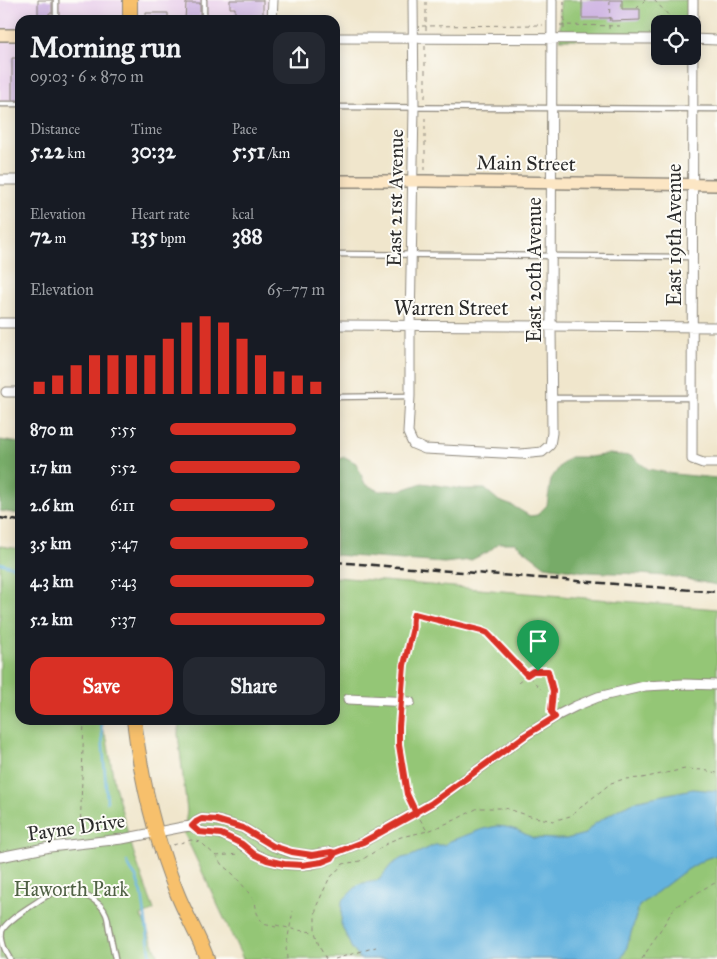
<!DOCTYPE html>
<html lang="en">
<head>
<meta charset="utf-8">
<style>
	body { margin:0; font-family:"IM FELL Great Primer",serif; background:#242831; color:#f1f3f6; height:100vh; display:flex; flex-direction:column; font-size:19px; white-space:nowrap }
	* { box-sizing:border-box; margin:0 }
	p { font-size:16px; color:#9ea1a6 }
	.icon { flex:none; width:28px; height:28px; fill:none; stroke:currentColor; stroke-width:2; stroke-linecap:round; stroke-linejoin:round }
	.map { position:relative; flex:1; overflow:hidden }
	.sheet { position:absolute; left:15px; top:15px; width:325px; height:710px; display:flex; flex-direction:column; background:#171b24; border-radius:15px; box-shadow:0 2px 12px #0003 }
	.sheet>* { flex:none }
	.controls { position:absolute; left:651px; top:15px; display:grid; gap:10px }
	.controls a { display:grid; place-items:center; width:50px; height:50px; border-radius:10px; background:#171b24; box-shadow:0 2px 12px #0003; font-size:25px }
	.pin { position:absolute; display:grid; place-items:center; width:42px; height:42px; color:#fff; margin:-51px -21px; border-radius:50% 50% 50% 0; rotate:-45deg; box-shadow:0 0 5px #0007 }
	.pin .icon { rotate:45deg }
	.round { display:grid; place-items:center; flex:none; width:52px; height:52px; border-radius:15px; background:#242831 }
	.headline { display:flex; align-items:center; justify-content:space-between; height:85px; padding:0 15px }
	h1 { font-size:28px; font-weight:700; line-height:38px }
	.stats { display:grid; grid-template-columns:repeat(3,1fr); gap:8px; height:85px; padding:5px 15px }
	.stats div { display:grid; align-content:center }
	.stats b { font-size:21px; font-weight:700 }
	.stats small { font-size:14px; font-weight:400 }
	.stats p { font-size:14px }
	.chart { height:140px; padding:10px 15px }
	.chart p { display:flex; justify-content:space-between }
	.chart svg { width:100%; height:90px; margin-top:5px; stroke:#d93025; stroke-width:6 }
	.action { display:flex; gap:10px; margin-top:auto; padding:10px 15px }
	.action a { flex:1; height:58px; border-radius:15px; background:#d93025; color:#fff; font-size:20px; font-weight:700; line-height:58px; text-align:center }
	.action a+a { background:#242831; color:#f1f3f6 }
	ul { padding:0 15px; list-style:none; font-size:16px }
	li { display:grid; grid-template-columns:80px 60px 1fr; align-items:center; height:38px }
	li i { height:12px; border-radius:6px; background:#d93025 }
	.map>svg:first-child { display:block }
	.built { fill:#ead1ec }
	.green { fill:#94c676; stroke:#607850 }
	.forest { fill:#77ab67; stroke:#516b49 }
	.water { fill:#64b2de; stroke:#486e84 }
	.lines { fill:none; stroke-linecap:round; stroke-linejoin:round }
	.stream { stroke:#64b2de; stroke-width:2.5 }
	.building { fill:#cdb2e2 }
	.lane-casing { stroke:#8e887c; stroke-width:7 }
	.street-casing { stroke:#8e887c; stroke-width:11 }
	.secondary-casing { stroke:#8e887c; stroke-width:14 }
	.primary-casing { stroke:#8e887c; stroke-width:16 }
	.path { stroke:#8e887c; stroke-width:1; stroke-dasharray:4 4; stroke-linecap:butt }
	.lane { stroke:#fff; stroke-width:4.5 }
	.street { stroke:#fff; stroke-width:9 }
	.secondary { stroke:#fce6c4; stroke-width:11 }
	.primary { stroke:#f7c06c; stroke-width:14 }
	.rail { stroke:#2b2b2b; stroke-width:2.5; stroke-dasharray:8 4; stroke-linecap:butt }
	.route-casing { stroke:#fff; stroke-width:10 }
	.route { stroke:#d93025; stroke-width:6 }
	.labels { text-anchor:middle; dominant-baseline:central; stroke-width:4; stroke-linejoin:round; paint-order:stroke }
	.street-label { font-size:20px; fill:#2b2b2b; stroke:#fdfcf7 }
	.park-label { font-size:20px; fill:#506145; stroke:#fdfcf7 }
</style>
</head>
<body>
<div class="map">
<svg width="717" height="959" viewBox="0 0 717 959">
	<rect width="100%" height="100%" fill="#fdfcf7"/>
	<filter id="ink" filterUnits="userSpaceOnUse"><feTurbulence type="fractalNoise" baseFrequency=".02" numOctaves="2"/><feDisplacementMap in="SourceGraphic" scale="10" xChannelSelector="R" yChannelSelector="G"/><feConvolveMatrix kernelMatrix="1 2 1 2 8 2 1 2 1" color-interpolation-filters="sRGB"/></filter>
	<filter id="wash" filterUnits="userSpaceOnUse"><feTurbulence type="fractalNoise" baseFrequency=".0096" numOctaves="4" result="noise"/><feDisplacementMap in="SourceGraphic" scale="20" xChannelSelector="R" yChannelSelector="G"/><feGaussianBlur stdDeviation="1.12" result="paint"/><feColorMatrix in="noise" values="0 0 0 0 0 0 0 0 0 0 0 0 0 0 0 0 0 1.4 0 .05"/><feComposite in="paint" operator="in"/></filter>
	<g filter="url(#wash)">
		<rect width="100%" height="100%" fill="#f0e6cc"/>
		<path class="built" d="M0,0H273L272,20H20V104H0Z"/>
		<path class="green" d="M560,0H689V24H660V39H560Z
			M0,546L20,549V720H98L107,739L114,782L128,834L136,860L154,910L141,916L160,959H0Z
			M335,577L717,609V959H243L184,833L187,811L178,734L179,720H335Z"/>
		<path class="forest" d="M0,440L20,443V514L0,511Z
			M609,454L631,456L648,469L674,474L717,478V585L676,577L640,574L586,572L545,566L515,543H499L488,552L471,560L444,563L335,555V460L345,457L356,463L365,484L379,491L402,490L422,483L463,489H485L499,501L513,506L530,516L537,515L547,505L551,479L560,466L570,457H590Z"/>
		<path class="water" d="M693,789L717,791V855L705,859L682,873L639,906L626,950L621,959H360L351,947L341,924L342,901L359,884L379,880L391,865L402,858L411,856L435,845H444L450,841L483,829L497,826L506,827L517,830L533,838L556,839H566L585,834L593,825L609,815L622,807L639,800Z"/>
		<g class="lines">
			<path class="stream" d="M0,563L20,569
				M101,720L107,802
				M127,862L131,870L136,877L142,894L151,959"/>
		</g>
		<g id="blocks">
			<path class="building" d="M38,0H52V13H49V18L38,19Z
				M230,0H263V16H260V20H245V16H235V8H230Z
				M582,0H622V9H640V20L611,21V18H582Z
				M186,3H200V20H185Z
				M146,13H168V20H146Z
				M12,58H20V100H12Z"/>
		</g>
	</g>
	<g filter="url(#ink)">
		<use href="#blocks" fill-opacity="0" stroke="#8e887c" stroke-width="1"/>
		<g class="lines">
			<g class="lane-casing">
				<path id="lane" d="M56,0V20
					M204,20V0
					M0,104H20
					M335,107L717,109
					M335,254L692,257
					M335,397L410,396
					M551,398H692
					M10,959C5,951 0,941 2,931C5,923 26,909 34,904C42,899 51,891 61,890C75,888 101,900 106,914C108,918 108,924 109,929C111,939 113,949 115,959"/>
			</g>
			<g class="street-casing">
				<path id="street" d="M413,0L414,107L410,326V396L408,433L413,444L425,449L521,454L542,452L550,445L552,433L551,327L552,0
					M693,0L692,459L703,463H717
					M272,20L273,0
					M335,38L660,39
					M692,39L717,40
					M0,180H20
					M0,323H20
					M335,325L717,327
					M6,392H20
					M348,699L410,702
					M192,826C205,837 212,830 225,836C230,838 237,841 242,845C246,847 250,851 255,854C272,863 292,867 311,864C321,862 329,861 335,853
					M0,857L50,847L122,839L183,827L192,826L196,822L202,819L216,820L243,828L273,846L292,853L312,855L331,852L335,853L363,842L432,803L526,735L560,714L576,706L598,697L645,686L684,684L717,685"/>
			</g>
			<g class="secondary-casing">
				<path id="secondary" d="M0,35H20
					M335,181H425L717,185"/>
			</g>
			<g class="primary-casing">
				<path id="primary" d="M130,20V0
					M134,720C141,779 155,838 177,893C186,916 199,936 207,959"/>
			</g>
			<path class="path" d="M654,0L677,24
				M637,8L645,0
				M560,25L622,26
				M422,26L543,25
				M564,29V0
				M609,29L610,0
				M426,30V0
				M425,46V100
				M425,170V114
				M518,683L533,671H548L553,691L551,708
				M402,692L404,665L412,631C414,625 411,621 414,614L487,633L541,689
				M400,711C398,739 400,779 412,805
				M420,819L427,831
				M80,835L84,720
				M173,845L191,840L201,842L205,846L216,856L222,865L233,874L246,889L255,902L257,913L263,924L276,927
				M216,856L239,854
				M276,925L296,930L314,932
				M287,959L286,947L293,911
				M326,959L319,946L315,932V916L317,905L329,879L343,864L360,861L391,841L401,837L428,831L455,820L478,808H505L530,816L553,821L570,816L611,783L624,779L642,778L685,769L703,770L717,773
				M335,959L376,947
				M642,959L675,907L705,888L717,882"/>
			<use href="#lane" class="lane"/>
			<use href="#street" class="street"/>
			<use href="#secondary" class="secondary"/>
			<use href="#primary" class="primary"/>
			<path class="rail" d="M0,518L20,521
				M335,562L717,592"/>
		</g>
	</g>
	<g class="lines" filter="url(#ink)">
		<g class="route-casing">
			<path id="route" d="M538,671H548L553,691L551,712L555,717L526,735L432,803L363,842L335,853L331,852L312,855L292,852L273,846L243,828L216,820L202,819L196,822L192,826L199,832L221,834L242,844L254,854L267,860L284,864L302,865L322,862L332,858L335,853L363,842L416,813L407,794L399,745V726L404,665L412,632C414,625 411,621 414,614L482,631L487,633L527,675L533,671H538"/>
		</g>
		<use href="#route" class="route"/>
	</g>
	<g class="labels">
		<g class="street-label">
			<text transform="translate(526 163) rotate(1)">Main Street</text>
			<text transform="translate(395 198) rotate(-89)">East 21st Avenue</text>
			<text transform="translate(674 235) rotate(-90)">East 19th Avenue</text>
			<text transform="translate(534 270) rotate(-90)">East 20th Avenue</text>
			<text x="451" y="308">Warren Street</text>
			<text transform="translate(76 827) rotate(-8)">Payne Drive</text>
		</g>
		<g class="park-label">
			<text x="71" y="889">Haworth Park</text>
		</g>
	</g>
</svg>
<div class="controls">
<a><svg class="icon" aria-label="locate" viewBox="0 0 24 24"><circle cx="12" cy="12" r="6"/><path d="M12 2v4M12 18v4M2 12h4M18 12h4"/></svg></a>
</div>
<div class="pin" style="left:538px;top:671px;background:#1e9e55"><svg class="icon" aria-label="arrive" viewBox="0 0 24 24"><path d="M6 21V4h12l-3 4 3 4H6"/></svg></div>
<section class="sheet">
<div class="headline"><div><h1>Morning run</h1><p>09:03 · 6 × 870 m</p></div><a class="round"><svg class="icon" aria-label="share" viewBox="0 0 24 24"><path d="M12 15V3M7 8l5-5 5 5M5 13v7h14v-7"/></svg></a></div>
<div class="stats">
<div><p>Distance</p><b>5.22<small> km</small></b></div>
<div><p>Time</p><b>30:32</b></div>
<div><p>Pace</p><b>5:51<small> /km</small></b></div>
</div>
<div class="stats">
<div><p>Elevation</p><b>72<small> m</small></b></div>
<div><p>Heart rate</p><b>135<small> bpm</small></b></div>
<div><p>kcal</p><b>388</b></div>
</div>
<div class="chart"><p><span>Elevation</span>65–77 m</p>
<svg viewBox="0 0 160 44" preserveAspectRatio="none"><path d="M5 44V38M15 44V35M25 44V30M35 44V25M45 44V25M55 44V25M65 44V25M75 44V17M85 44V9M95 44V6M105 44V9M115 44V17M125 44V25M135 44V33M145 44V35M155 44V38"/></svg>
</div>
<ul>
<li><b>870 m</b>5:55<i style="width:81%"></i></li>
<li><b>1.7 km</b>5:52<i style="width:84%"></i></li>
<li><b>2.6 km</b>6:11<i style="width:68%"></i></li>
<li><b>3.5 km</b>5:47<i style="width:89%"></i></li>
<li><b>4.3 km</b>5:43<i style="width:93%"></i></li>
<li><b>5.2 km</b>5:37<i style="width:100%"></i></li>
</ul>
<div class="action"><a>Save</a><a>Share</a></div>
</section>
</div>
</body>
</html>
